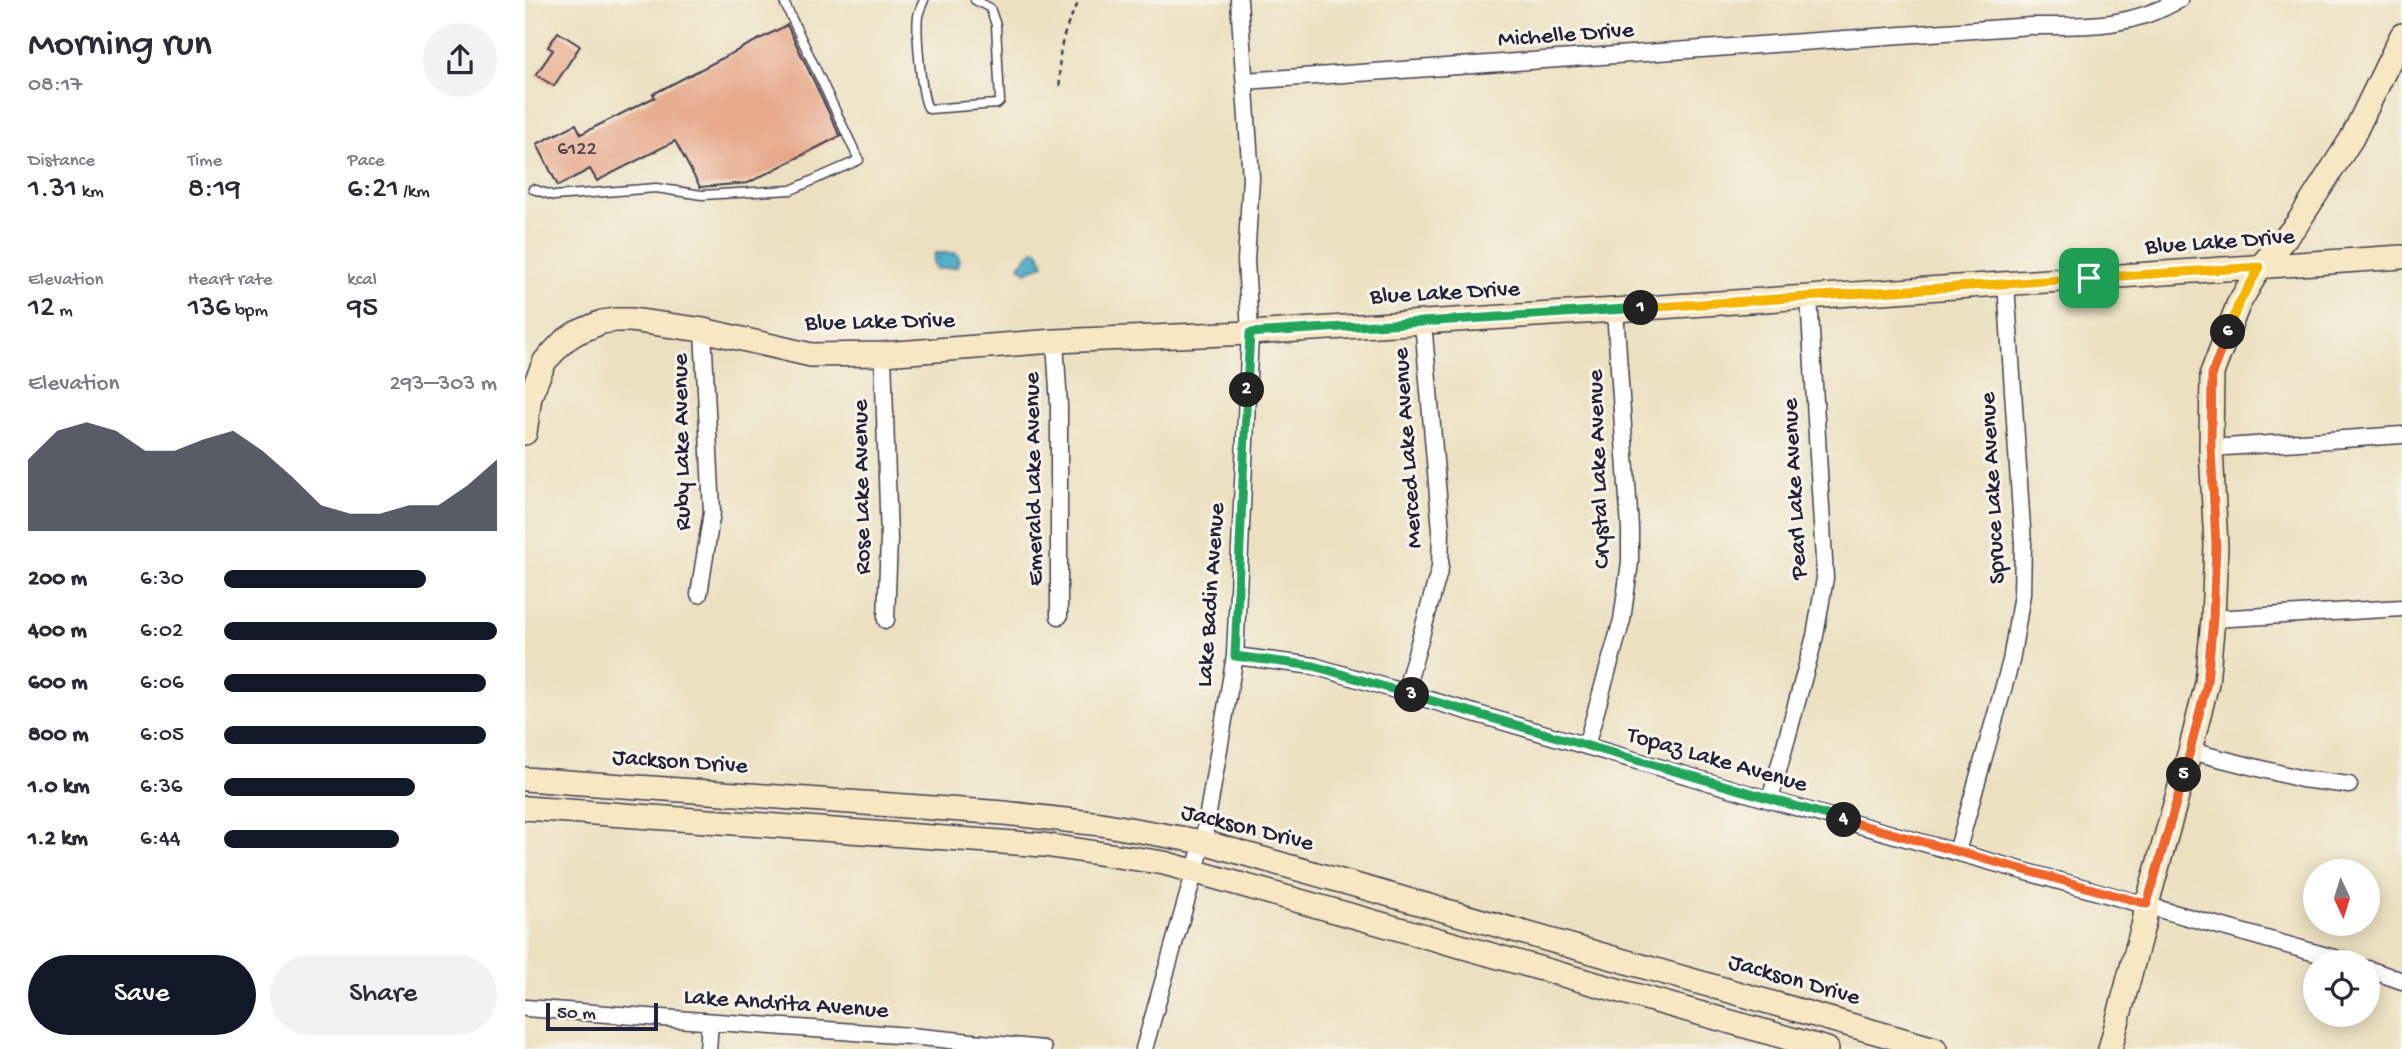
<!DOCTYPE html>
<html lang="en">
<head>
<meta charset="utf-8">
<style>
	body { margin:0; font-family:"Gochi Hand",sans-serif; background:#f2f2f3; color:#2b2b33; height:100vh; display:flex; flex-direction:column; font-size:26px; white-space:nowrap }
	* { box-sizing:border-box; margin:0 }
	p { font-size:23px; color:#7c7c81 }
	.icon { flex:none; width:38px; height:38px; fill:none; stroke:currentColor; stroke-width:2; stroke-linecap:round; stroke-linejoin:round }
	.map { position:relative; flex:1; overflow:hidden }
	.panel { display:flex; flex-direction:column; background:#fff; width:525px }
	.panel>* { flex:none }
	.needle { width:46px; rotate:176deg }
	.buttons { position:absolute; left:1778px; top:859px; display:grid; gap:14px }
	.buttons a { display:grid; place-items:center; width:77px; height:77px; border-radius:50%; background:#fff; box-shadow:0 4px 18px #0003; font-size:35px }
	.scale { position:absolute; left:21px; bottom:18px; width:112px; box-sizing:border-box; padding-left:7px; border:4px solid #22223b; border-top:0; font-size:19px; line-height:24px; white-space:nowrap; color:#22223b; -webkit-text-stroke:5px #f7f3e8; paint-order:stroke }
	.pin { position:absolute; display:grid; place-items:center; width:60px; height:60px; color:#fff; margin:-30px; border-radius:14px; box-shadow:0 4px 10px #0006 }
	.km { position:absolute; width:35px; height:35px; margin:-18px; border-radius:50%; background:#222; color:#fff; font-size:19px; line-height:35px; text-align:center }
	.round { display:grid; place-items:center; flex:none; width:74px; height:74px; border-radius:37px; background:#f2f2f3 }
	.summary { display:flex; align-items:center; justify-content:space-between; height:119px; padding:0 28px }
	h1 { font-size:38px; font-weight:600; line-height:52px }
	.stats { display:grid; grid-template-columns:repeat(3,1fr); gap:10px; height:119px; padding:7px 28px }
	.stats div { display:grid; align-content:center }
	.stats b { font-size:30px; font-weight:600 }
	.stats small { font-size:19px; font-weight:400 }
	.stats p { font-size:19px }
	.chart { height:196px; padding:14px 28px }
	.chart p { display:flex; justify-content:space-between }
	.chart svg { width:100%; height:126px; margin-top:7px; fill:#111827; opacity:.7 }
	.button { display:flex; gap:14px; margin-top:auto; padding:14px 28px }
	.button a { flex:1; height:80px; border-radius:42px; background:#111827; color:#fff; font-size:28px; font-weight:600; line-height:80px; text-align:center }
	.button a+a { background:#f2f2f3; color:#2b2b33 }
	ul { padding:0 28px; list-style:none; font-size:23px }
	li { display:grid; grid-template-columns:112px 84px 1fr; align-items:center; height:52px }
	li i { height:18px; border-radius:9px; background:#111827 }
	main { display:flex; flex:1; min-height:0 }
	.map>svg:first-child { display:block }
	.water { fill:#49acc8; stroke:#366782; stroke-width:2 }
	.building { fill:#e7a98b }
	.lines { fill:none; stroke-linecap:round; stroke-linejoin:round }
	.lane-casing { stroke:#403e4f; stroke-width:11 }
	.street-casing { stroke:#403e4f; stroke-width:19 }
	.secondary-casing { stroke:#403e4f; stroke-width:26 }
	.path { stroke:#403e4f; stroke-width:2.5; stroke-dasharray:5 5; stroke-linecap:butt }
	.lane { stroke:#fff; stroke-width:8 }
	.street { stroke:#fff; stroke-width:16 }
	.secondary { stroke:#f7e8c3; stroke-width:23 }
	.split-1-casing { stroke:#fff; stroke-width:14 }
	.split-2-casing { stroke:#fff; stroke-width:14 }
	.split-3-casing { stroke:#fff; stroke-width:14 }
	.split-4-casing { stroke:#fff; stroke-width:14 }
	.split-5-casing { stroke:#fff; stroke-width:14 }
	.split-6-casing { stroke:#fff; stroke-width:14 }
	.split-7-casing { stroke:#fff; stroke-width:14 }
	.split-1 { stroke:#f5b400; stroke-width:9 }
	.split-2 { stroke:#22a559; stroke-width:9 }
	.split-3 { stroke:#22a559; stroke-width:9 }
	.split-4 { stroke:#22a559; stroke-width:9 }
	.split-5 { stroke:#f0652b; stroke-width:9 }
	.split-6 { stroke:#f0652b; stroke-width:9 }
	.split-7 { stroke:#f5b400; stroke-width:9 }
	.labels { text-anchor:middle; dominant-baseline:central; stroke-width:6; stroke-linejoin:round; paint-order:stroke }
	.number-label { font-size:21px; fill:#53444f }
	.street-label { font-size:24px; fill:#22223b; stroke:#f7f3e8 }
</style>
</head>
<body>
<main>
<section class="panel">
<div class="summary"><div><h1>Morning run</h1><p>08:17</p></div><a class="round"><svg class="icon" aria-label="share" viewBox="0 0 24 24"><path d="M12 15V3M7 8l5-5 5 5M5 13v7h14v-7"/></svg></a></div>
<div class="stats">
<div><p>Distance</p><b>1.31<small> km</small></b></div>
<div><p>Time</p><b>8:19</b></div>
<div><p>Pace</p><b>6:21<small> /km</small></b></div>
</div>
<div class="stats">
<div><p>Elevation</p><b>12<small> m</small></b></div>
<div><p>Heart rate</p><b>136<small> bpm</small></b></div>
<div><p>kcal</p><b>95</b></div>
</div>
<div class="chart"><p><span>Elevation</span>293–303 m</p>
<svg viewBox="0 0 160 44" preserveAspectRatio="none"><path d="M0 44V19L10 9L20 6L30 9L40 16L50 16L60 12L70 9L80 16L90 25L100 35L110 38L120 38L130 35L140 35L150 28L160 19V44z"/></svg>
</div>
<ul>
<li><b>200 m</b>6:30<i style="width:74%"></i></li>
<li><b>400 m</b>6:02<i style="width:100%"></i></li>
<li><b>600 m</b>6:06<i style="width:96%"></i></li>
<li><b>800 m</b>6:05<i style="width:96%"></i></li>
<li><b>1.0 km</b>6:36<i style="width:70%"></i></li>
<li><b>1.2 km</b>6:44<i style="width:64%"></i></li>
</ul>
<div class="button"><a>Save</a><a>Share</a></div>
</section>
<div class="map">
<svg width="1877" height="1049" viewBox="0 0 1877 1049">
	<rect width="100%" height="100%" fill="#f7f3e8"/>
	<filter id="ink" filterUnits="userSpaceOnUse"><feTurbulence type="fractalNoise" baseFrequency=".0143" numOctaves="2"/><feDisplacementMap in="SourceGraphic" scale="14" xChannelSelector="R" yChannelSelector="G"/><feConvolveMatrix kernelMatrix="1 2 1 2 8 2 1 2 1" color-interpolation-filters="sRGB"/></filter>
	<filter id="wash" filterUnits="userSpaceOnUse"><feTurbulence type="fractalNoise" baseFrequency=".00686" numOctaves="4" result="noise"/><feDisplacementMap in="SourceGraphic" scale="28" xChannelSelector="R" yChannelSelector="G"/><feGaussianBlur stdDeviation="1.57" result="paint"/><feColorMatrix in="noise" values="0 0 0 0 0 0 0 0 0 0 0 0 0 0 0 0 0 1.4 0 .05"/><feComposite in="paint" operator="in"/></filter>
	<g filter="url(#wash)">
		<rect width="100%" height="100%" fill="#ece0c0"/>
		<path class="water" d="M508,250H513L519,264L501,272L494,266Z
			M410,253H431L434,258L432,267L411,269L408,262Z"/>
		<g id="blocks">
			<path class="building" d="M262,25L315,136L223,183L175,187L150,141L72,181L65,169L33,186L12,144L51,124L56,134L130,97L128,94Z
				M33,32L55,46L29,86L11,75L28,50L23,47Z"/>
		</g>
	</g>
	<g filter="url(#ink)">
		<use href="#blocks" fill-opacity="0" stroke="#403e4f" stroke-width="2"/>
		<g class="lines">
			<g class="lane-casing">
				<path id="lane" d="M399,0C397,5 394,11 393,16C391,30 396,102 404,109L472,104L475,101L471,25L465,8L450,0
					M8,189L29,196L131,188L177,195L266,190L334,160L258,0"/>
			</g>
			<g class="street-casing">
				<path id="street" d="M720,81L1506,26C1562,26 1604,28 1654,0
					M530,341L534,406V616
					M358,354L364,539L361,620
					M1686,448L1877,435
					M174,594L187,512L178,330
					M1688,619L1877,608
					M710,656L789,666L1245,800L1823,962
					M880,693L915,568L916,530L898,322
					M1061,746L1097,620L1105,562V528L1090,310
					M1665,751L1777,779L1824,785
					M1245,800L1290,636L1300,578L1284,296
					M1432,852L1486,661L1497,594L1498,544L1481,283
					M1843,969L1877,981
					M0,1008L385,1036L518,1049
					M183,1049L185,1023
					M619,1049L678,842L710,656L725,333L721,260L726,178L714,0"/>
			</g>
			<g class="secondary-casing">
				<path id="secondary" d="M0,433L5,396L20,361L39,341L51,333L77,322L91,320H106L178,330L286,355L358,354L530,341L725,333L1090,310L1877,257
					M0,779L479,813L576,824L678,842L1410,1049
					M0,808L519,845L639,863L1302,1049
					M1585,1049L1619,922L1622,904L1665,751L1682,683L1688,619L1691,546L1686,448L1687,373L1713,305L1735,267L1772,224L1827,138L1877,35"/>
			</g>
			<path class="path" d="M535,86C532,52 538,30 555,0"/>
			<use href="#lane" class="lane"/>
			<use href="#street" class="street"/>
			<use href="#secondary" class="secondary"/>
		</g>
	</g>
	<g class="lines" filter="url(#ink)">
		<g class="split-1-casing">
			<path id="split-1" d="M1116,308L1564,278"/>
		</g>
		<g class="split-2-casing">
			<path id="split-2" d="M722,390L725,333L1116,308"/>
		</g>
		<g class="split-3-casing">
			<path id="split-3" d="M722,390L710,656L789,666L887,695"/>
		</g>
		<g class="split-4-casing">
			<path id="split-4" d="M887,695L1319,820"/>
		</g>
		<g class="split-5-casing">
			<path id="split-5" d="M1319,820L1622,904L1659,775"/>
		</g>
		<g class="split-6-casing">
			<path id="split-6" d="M1659,775L1682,683L1688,619L1691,546L1686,447L1687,373L1703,332"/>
		</g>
		<g class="split-7-casing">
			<path id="split-7" d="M1564,278L1735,267L1713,305L1703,332"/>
		</g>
		<use href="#split-1" class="split-1"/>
		<use href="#split-2" class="split-2"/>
		<use href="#split-3" class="split-3"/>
		<use href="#split-4" class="split-4"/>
		<use href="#split-5" class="split-5"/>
		<use href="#split-6" class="split-6"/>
		<use href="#split-7" class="split-7"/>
	</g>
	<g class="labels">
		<g class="number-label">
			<text x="52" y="150">6122</text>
		</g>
		<g class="street-label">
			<text transform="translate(1041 36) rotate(-4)">Michelle Drive</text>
			<text transform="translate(1695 243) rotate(-4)">Blue Lake Drive</text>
			<text transform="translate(920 294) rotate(-3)">Blue Lake Drive</text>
			<text transform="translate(355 323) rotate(-1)">Blue Lake Drive</text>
			<text transform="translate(158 442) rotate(-91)">Ruby Lake Avenue</text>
			<text transform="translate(884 448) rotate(-94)">Merced Lake Avenue</text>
			<text transform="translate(1075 469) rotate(-92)">Crystal Lake Avenue</text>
			<text transform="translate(510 479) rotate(-91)">Emerald Lake Avenue</text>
			<text transform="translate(338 487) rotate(-91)">Rose Lake Avenue</text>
			<text transform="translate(1469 488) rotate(-93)">Spruce Lake Avenue</text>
			<text transform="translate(1271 489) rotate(-93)">Pearl Lake Avenue</text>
			<text transform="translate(687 595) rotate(-86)">Lake Badin Avenue</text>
			<text transform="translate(1192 761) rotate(16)">Topaz Lake Avenue</text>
			<text transform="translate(155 763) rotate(4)">Jackson Drive</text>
			<text transform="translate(722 829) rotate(14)">Jackson Drive</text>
			<text transform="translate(1269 981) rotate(16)">Jackson Drive</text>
			<text transform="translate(261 1005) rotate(4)">Lake Andrita Avenue</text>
		</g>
	</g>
</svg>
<div class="buttons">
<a><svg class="needle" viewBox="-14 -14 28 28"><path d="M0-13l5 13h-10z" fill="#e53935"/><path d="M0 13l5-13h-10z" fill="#7c7c81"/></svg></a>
<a><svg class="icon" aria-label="locate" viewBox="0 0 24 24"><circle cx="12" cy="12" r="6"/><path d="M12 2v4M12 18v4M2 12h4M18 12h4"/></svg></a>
</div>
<div class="scale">50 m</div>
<div class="pin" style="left:1564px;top:278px;background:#1e9e55"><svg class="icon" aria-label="arrive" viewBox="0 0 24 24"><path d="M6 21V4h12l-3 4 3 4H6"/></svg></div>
<b class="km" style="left:1116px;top:308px">1</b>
<b class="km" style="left:722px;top:390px">2</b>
<b class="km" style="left:887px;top:695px">3</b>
<b class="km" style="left:1319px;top:820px">4</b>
<b class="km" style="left:1659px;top:775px">5</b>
<b class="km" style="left:1703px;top:332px">6</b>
</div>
</main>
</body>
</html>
